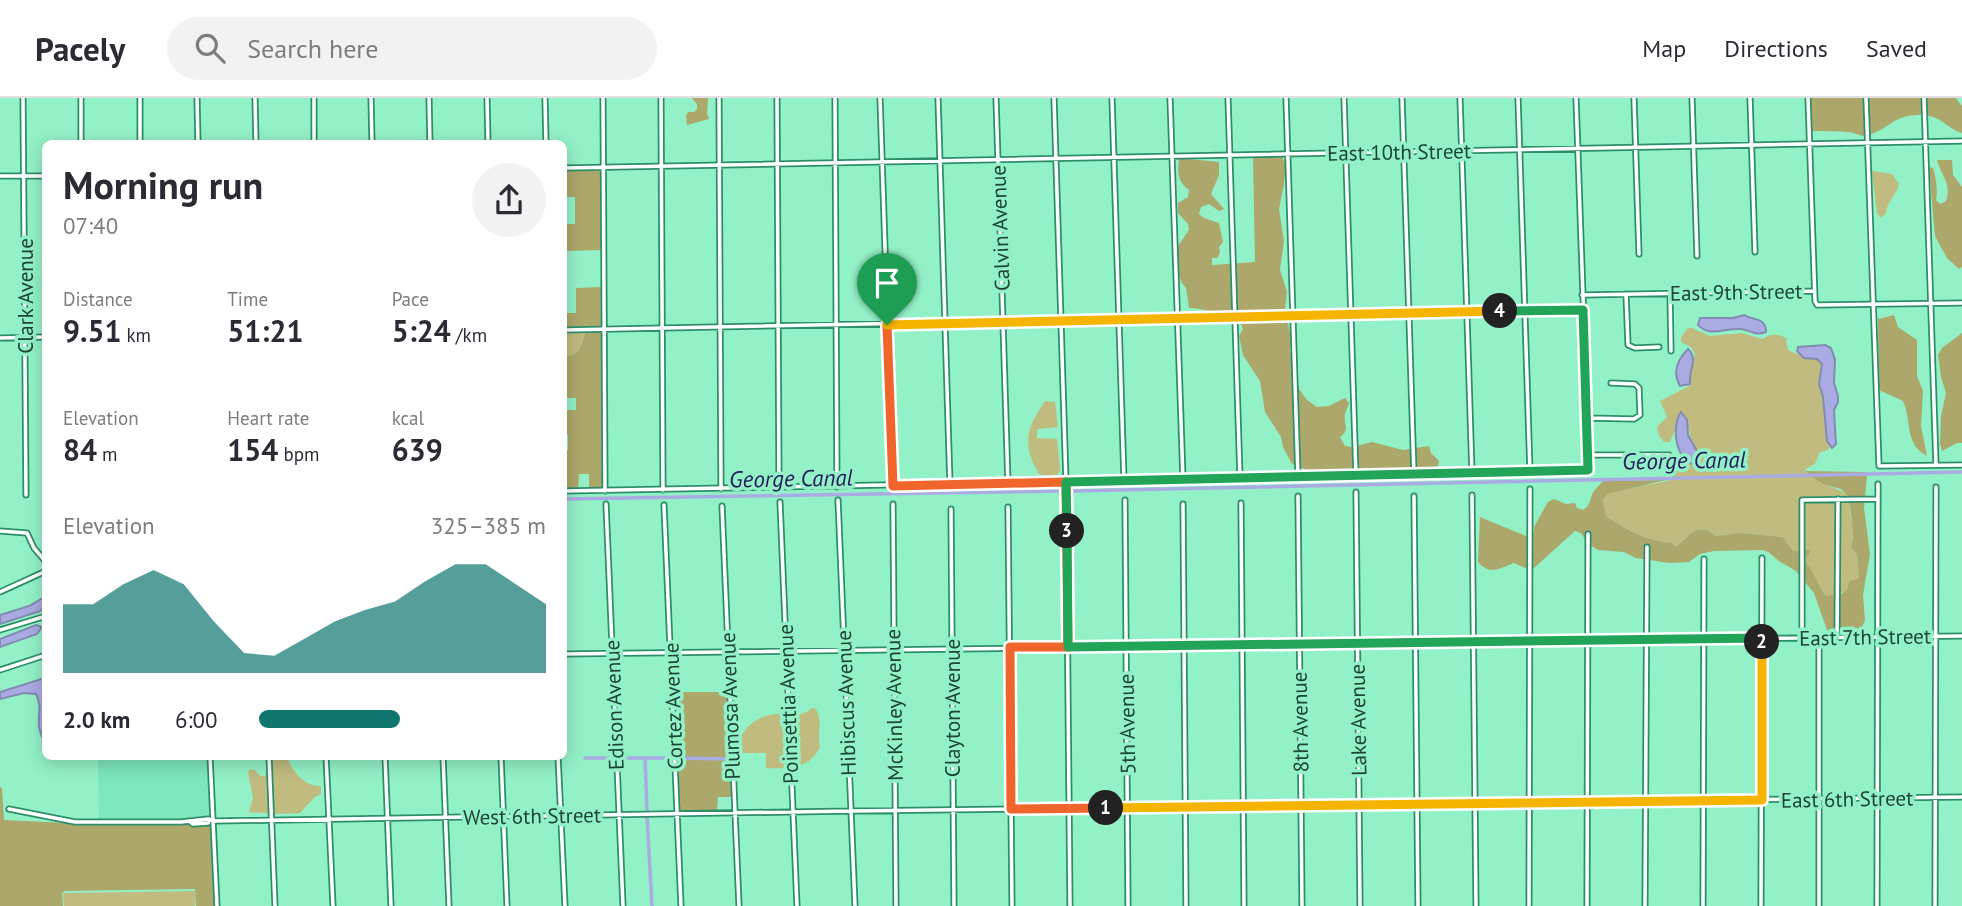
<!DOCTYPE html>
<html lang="en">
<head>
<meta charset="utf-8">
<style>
	body { margin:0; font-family:"PT Sans",sans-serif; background:#f2f2f3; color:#2b2b33; height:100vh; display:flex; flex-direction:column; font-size:26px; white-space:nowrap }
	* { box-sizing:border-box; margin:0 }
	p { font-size:23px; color:#7c7c81 }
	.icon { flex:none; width:38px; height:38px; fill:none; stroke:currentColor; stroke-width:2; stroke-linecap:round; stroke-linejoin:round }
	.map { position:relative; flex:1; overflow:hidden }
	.side { position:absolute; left:42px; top:42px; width:525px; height:620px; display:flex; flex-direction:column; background:#fff; border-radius:10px; box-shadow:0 4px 18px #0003 }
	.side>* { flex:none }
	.pin { position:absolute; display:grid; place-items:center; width:60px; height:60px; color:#fff; margin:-72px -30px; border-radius:50% 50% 50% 0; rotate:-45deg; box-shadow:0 0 7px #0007 }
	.pin .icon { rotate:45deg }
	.km { position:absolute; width:35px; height:35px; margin:-18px; border-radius:50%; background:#222; color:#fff; font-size:19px; line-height:35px; text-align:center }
	.round { display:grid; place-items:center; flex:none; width:74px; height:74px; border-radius:37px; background:#f2f2f3 }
	.head { display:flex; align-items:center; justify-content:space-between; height:119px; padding:0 21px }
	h1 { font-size:38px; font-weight:800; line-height:52px }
	.metrics { display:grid; grid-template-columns:repeat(3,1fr); gap:10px; height:119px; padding:7px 21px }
	.metrics div { display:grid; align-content:center }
	.metrics b { font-size:30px; font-weight:800 }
	.metrics small { font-size:19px; font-weight:400 }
	.metrics p { font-size:19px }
	.chart { height:196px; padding:14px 21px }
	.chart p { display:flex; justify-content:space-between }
	.chart svg { width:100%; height:126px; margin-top:7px; fill:#0f766e; opacity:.7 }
	ul { padding:0 21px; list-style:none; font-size:23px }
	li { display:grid; grid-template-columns:112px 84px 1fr; align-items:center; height:52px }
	li i { height:18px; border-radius:9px; background:#0f766e }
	header { display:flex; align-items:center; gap:42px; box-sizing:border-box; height:98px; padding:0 35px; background:#fff; border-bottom:2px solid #e1e1e2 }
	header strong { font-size:33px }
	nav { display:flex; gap:38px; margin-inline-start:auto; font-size:24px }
	.search { width:490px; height:63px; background:#f2f2f3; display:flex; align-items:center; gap:18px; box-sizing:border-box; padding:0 24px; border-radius:38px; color:#7c7c81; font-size:26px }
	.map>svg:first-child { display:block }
	.built { fill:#7de6ba }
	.green { fill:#c0bb7f }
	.forest { fill:#aca76a }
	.water { fill:#ababe4; stroke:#818cb0; stroke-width:2 }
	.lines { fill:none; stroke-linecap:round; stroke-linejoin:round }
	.canal { stroke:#ababe4; stroke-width:3.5 }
	.minor-casing { stroke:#2c8f6a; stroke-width:7 }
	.minor { stroke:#fff; stroke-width:3.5 }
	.split-1-casing { stroke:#fff; stroke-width:14 }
	.split-2-casing { stroke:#fff; stroke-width:14 }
	.split-3-casing { stroke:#fff; stroke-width:14 }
	.split-4-casing { stroke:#fff; stroke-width:14 }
	.split-5-casing { stroke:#fff; stroke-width:14 }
	.split-1 { stroke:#f0652b; stroke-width:9 }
	.split-2 { stroke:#f5b400; stroke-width:9 }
	.split-3 { stroke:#22a559; stroke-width:9 }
	.split-4 { stroke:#22a559; stroke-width:9 }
	.split-5 { stroke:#f5b400; stroke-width:9 }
	.labels { text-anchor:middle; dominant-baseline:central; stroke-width:7; stroke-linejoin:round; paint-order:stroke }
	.street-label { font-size:21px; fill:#1e4535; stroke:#93f1c7 }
	.water-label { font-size:23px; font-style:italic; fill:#261b5d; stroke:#93f1c7 }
</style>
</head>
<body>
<header>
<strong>Pacely</strong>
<div class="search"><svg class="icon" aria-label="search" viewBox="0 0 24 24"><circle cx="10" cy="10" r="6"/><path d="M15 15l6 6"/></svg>Search here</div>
<nav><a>Map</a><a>Directions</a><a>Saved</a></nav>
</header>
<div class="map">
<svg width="1962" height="808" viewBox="0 0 1962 808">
	<rect width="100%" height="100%" fill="#93f1c7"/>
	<path class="built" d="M98,658H209L212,723L99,725Z"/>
	<path class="green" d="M1872,73L1892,76L1899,86C1897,97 1887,103 1886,115L1881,120L1877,115Z
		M1688,230H1692L1710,238L1742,235L1762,241C1770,236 1777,235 1786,240L1788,252C1799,258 1813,257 1822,265L1819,286L1823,299L1827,343L1830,349L1828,352L1820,354L1815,366L1806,371L1805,374C1812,376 1815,380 1821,384C1830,390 1841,390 1849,399L1850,415L1854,429L1851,448L1857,456L1859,482L1851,484C1846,496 1838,498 1826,498L1803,462L1807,460L1800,453H1793L1783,439L1741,435L1714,438L1709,432C1687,429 1689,442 1675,449L1673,445C1649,444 1626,432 1606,418L1603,401L1607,395L1667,383L1670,377L1669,373L1661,371L1640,372V364H1667L1678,358C1684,361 1690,367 1697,367L1699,357C1688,342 1691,328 1682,315L1670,344H1664L1659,338L1657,329L1667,319L1660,303L1689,288V278L1695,256L1691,249L1681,244V239Z
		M566,234H585C583,245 579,259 566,258L564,254V241Z
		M1045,303L1055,304L1058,329L1037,331V340L1057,341L1060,372L1057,377L1051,379L1039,376C1021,346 1027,330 1045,303Z
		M812,610H815C824,623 816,635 820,649C810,671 788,671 766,670V655H736C739,634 753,618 776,616C791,615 800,621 812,610Z
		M273,658H287C291,673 305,689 321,688V696L315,699L300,715C283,716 266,716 249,714L253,700L248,674L250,671L255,672L260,678H265Z
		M195,793V808H64L63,795Z"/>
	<path class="forest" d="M692,0H708L707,16L709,21L687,27L686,18L688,14H694L697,11V6Z
		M1810,0H1956L1962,8V35C1950,32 1942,20 1929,18C1896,13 1893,29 1869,37C1861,40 1855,34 1848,34C1835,33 1824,33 1811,33Z
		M1253,59H1282L1286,66L1284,86L1279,111L1284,143L1280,172L1287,194L1285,211L1291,240L1290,253L1299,291L1307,302L1317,309L1329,308L1345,300L1349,305C1348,309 1346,312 1345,316C1343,327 1351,331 1340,339L1345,348L1353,349L1372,344L1403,352L1429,348L1431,355L1439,363L1437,372L1423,376L1319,377L1292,366L1283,349L1281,339L1265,314L1260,283L1243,257L1239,238L1243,231L1240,224L1229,214C1215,217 1204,210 1189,210L1186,190L1182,185L1178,176V148L1189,132L1188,126L1178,115V105L1188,99L1189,92C1176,82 1178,74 1179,60L1219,64V77L1211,96L1224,111L1219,113L1209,106L1201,109L1199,116L1204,120L1219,125L1223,144L1219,149L1220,155L1217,160H1212V167L1255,164Z
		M1937,62H1952L1953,77L1962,89V169L1959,171L1947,160L1935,138L1929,69L1933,70C1936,79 1938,93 1936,102L1940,106L1946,103C1952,85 1941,78 1937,62Z
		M564,73H602L603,152L564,153V126H575V99H564Z
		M601,189L603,229L564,230V215H576V190Z
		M1894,217L1898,229L1917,242V278L1923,293L1921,328L1927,358C1904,346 1912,323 1903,303L1879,292L1878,221Z
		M585,234H602L603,390H589V376H579L578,391H565L564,353L568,352V337H564V312H576V300H564V254L566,258C579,259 583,245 585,234Z
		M1962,235V345H1957L1942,353L1940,346L1941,318L1946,295L1941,279L1938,257L1942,250Z
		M1805,373L1865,374L1867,377L1864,410L1870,456L1863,497L1865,522L1860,534L1839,536L1827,532L1814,495L1796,473L1779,463L1768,454L1762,452L1714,453L1700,456L1689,464L1669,465L1636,460L1624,454L1598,452L1588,446L1581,435L1575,433L1534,470H1525L1514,465C1499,470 1491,478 1478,464L1480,419L1526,438L1534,434V429L1548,404L1554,401L1566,406L1575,405L1577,410L1583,412L1588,408L1593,394L1603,383L1666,382L1607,396L1603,401L1606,418C1626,432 1649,444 1673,445L1675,449C1689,442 1688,429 1708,432L1715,438L1741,435L1783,439L1793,453L1810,452L1809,456L1804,462C1814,473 1817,486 1826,498L1842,496L1848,490L1849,483L1859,481L1857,456L1851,449C1856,427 1850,420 1849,399L1841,391L1823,386Z
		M674,594H730L732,699H718L717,713L679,714Z
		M0,689L2,690L4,722L67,725L212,723L215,808H196L195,791L65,793L62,795L63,808H0Z"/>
	<path class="water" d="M1744,217C1754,223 1766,219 1766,234C1754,239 1749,230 1737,231C1723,231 1710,239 1698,227L1700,220H1733Z
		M1825,247L1831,250L1835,262L1834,285L1838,298V304L1834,312L1836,346L1832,350L1827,343L1823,299L1819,286L1822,266L1817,261L1804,260L1797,253L1798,249Z
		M1688,251C1699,261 1688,273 1690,286L1680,288C1672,274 1677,262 1688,251Z
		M1681,314L1687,322L1688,337L1699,357L1697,367C1675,365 1671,328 1681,314Z
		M43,500L45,501V508L40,513L0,526V517L29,508Z
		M36,527L42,529L37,536L0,549V541Z
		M45,580L43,622L45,644C32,624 45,613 36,596L24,595L0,601V594Z"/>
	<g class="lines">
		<path class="canal" d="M1072,393L1962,374
			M564,401L1062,393
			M585,660H614
			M619,660H645L647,712
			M645,660H672
			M677,660L728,661
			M647,718L652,808"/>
		<g class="minor-casing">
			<path id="minor" d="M23,0L26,397
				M81,0V46
				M140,0V46
				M197,0L198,46
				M255,0L256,46
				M314,0V46
				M371,0L372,46
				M429,0L430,46
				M487,0L488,46
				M545,0L546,46
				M603,0L605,393
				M661,0L663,392
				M719,0L721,391
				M777,0L779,390
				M835,0L837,389
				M880,0L893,388
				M938,0L950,387
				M996,0L1008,386
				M1054,0L1066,384L1070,808
				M1112,0L1124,383
				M1170,0L1183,382
				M1228,0L1240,380
				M1286,0L1298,379
				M1344,0L1356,378
				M1402,0L1414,377
				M1460,0L1472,375
				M1518,0L1530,374
				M1634,0L1639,156
				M1692,0L1697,158
				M1750,0L1755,154
				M1808,0L1815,203L1817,207L1962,205
				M1866,0L1879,368L1962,367
				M1924,0L1936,367
				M564,70L1962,43
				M0,78H46
				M1626,196L1628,247L1635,250L1659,249
				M1670,196L1671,253
				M1582,197L1814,193
				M564,232L1583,212
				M0,240L46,239
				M1587,320L1634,321L1640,317L1639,290L1635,286L1611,285
				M1588,357H1669
				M564,393L1584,374L1588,372L1589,368L1576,0
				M1356,394L1360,808
				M1472,397L1476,808
				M1298,398L1302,808
				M1414,398L1418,808
				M838,402L855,808
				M1125,402L1128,808
				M780,404L797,808
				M1241,405L1244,808
				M606,406L623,808
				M893,406L896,808
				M1183,406L1186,808
				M664,407L681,808
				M722,408L739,808
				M1008,409L1012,808
				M951,411L954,808
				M0,433L27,435L34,450L46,464
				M0,494L46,473
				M0,532L46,518
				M1802,539V402L1878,401
				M1837,539L1838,401
				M564,556L1962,538
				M0,572L46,557
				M210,658L217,808
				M269,658L275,808
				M326,658L333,808
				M385,658L391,808
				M443,658L449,808
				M501,658L507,808
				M558,658L565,808
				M9,711L75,724H181L208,721L216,723L851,713L1962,699
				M189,723L193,726L208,725L209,723
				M1529,808L1530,391
				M1587,808L1588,436
				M1645,808L1647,449
				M1703,808L1704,461
				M1761,808L1762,460
				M1819,808V539
				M1877,808L1878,386
				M1935,808L1936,389"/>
		</g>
		<use href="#minor" class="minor"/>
	</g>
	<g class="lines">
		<g class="split-1-casing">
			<path id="split-1" d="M887,227L893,388L1066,384L1068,549H1010L1011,711L1106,710"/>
		</g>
		<g class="split-2-casing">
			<path id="split-2" d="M1106,710L1762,702V544"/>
		</g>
		<g class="split-3-casing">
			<path id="split-3" d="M1067,433L1068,549L1762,540V544"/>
		</g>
		<g class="split-4-casing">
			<path id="split-4" d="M1067,433L1066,384L1588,372L1583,212L1500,213"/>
		</g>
		<g class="split-5-casing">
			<path id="split-5" d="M887,227L1500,213"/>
		</g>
		<use href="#split-1" class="split-1"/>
		<use href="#split-2" class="split-2"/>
		<use href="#split-3" class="split-3"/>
		<use href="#split-4" class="split-4"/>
		<use href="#split-5" class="split-5"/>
	</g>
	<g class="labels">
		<g class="street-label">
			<text transform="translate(1399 54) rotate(-1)">East 10th Street</text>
			<text transform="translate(1000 130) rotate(-92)">Calvin Avenue</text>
			<text transform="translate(1736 194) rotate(-1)">East 9th Street</text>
			<text transform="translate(25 198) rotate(-90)">Clark Avenue</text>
			<text transform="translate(1865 539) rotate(-1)">East 7th Street</text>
			<text transform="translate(846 605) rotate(-92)">Hibiscus Avenue</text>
			<text transform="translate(788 606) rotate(-92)">Poinsettia Avenue</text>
			<text transform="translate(614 607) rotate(-92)">Edison Avenue</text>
			<text transform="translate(894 607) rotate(-91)">McKinley Avenue</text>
			<text transform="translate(673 608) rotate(-92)">Cortez Avenue</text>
			<text transform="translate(730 608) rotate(-92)">Plumosa Avenue</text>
			<text transform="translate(952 610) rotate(-90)">Clayton Avenue</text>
			<text transform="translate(1358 622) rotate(-91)">Lake Avenue</text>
			<text transform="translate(1300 624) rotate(-91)">8th Avenue</text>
			<text transform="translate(1127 626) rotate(-91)">5th Avenue</text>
			<text transform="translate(1847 701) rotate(-1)">East 6th Street</text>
			<text transform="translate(532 718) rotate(-1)">West 6th Street</text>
		</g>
		<g class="water-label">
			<text transform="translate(1684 362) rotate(-1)">George Canal</text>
			<text transform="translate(791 380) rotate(-1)">George Canal</text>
		</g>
	</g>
</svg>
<div class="pin" style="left:887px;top:227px;background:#1e9e55"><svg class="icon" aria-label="arrive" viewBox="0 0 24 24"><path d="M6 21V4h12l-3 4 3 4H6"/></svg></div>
<b class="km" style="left:1106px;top:710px">1</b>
<b class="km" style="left:1762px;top:544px">2</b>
<b class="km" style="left:1067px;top:433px">3</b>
<b class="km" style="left:1500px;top:213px">4</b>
<section class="side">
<div class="head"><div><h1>Morning run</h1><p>07:40</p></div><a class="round"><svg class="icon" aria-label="share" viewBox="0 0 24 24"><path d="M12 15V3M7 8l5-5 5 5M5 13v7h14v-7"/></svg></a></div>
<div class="metrics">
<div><p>Distance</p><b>9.51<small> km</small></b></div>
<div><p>Time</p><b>51:21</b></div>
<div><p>Pace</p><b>5:24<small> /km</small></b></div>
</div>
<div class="metrics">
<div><p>Elevation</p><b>84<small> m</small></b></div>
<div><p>Heart rate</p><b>154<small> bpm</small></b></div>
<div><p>kcal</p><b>639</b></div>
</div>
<div class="chart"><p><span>Elevation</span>325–385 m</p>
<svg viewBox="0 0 160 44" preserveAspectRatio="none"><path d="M0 44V20L10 20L20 13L30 8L40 13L50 26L60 37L70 38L80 32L90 26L100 22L110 19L120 12L130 6L140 6L150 13L160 20V44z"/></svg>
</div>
<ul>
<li><b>2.0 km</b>6:00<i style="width:49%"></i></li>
</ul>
</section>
</div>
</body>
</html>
